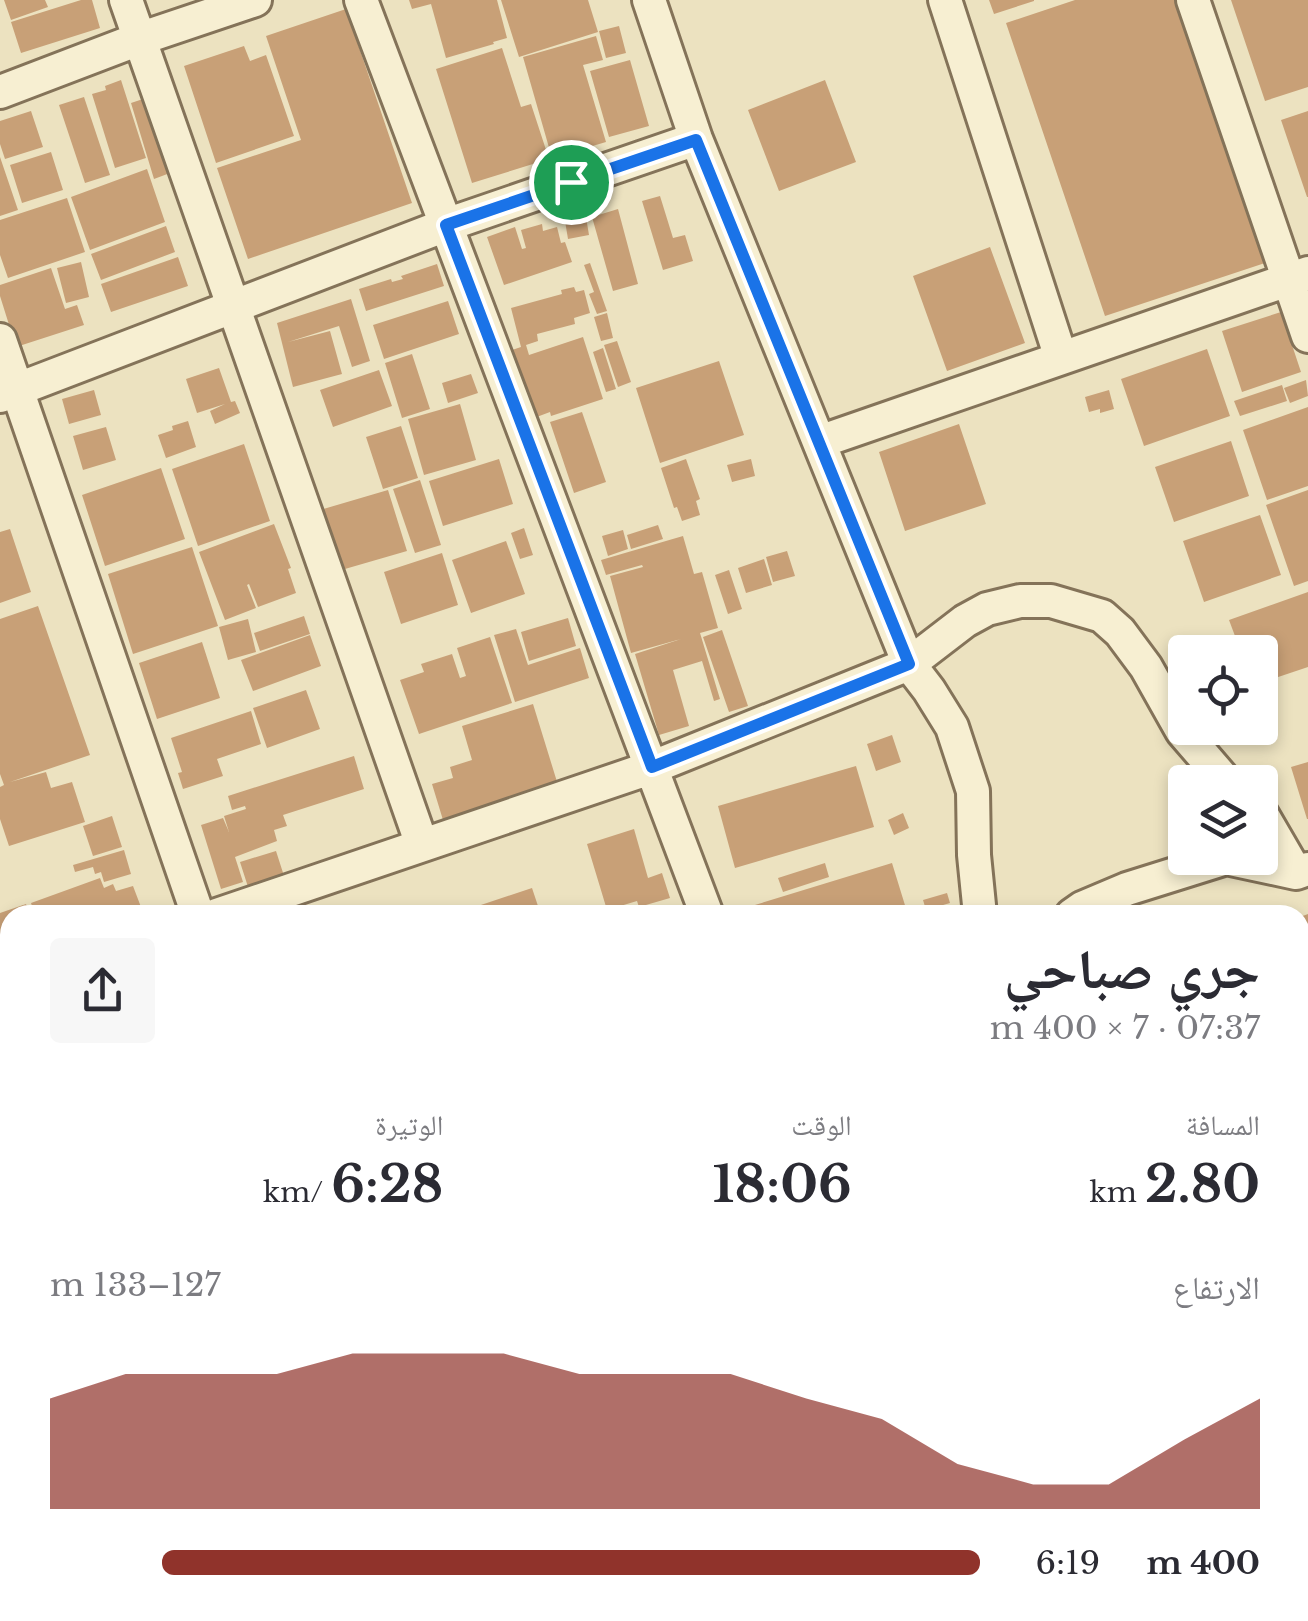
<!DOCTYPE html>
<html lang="ar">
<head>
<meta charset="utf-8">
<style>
	body { margin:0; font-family:"Libre Baskerville","Noto Naskh Arabic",serif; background:#f7f7f7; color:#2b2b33; direction:rtl; height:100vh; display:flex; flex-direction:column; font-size:38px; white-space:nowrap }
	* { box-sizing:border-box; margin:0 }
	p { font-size:32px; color:#7c7c81 }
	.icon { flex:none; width:55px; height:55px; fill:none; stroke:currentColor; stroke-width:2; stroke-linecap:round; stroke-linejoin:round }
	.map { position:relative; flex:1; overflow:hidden; direction:ltr }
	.panel { position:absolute; left:0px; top:905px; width:1310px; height:718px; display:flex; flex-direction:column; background:#fff; border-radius:30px 30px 0 0; box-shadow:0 5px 15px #0003; direction:rtl }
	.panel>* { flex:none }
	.fabs { position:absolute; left:1168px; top:635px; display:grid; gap:20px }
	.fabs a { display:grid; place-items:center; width:110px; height:110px; border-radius:10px; background:#fff; box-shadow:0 5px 15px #0003; font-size:50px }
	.pin { position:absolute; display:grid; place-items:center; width:85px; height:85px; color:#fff; margin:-42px; border:5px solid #fff; border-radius:50%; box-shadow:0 2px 10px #0007 }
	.round { display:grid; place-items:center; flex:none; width:105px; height:105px; border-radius:10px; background:#f7f7f7 }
	.overview { display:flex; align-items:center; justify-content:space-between; height:170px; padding:0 50px }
	h1 { font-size:55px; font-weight:700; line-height:75px }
	.stats { display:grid; grid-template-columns:repeat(3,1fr); gap:15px; height:170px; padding:10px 50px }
	.stats div { display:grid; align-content:center }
	.stats b { font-size:50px; font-weight:700 }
	.stats small { font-size:28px; font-weight:400 }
	.stats p { font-size:28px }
	.chart { height:280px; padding:20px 50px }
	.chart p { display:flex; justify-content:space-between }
	.chart svg { width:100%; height:180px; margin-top:10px; fill:#90332b; opacity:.7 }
	ul { padding:0 50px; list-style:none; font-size:32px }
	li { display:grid; grid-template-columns:160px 120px 1fr; align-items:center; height:75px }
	li i { height:25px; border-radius:12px; background:#90332b }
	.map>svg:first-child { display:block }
	.building { fill:#c8a077 }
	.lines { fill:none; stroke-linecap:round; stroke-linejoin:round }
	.minor-casing { stroke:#847359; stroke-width:38 }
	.minor { stroke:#f7efd2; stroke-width:32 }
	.route-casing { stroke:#fff; stroke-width:20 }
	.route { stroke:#1a73e8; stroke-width:12 }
</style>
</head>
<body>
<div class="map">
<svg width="1308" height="1621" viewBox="0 0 1308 1621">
	<rect width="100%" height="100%" fill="#ece2c0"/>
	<path class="building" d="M4,0H45L48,7L11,20Z
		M81,0H92L100,28L21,53L11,22Z
		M409,0H497L507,38L493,42L494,44L446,58L431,4L412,9Z
		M501,0H588L598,32L519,57Z
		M989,0H1034V1L994,14Z
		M1075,0H1180L1268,262L1105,316L1006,23Z
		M1231,0H1308V87L1265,101Z
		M346,9L412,203L248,259L217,168L301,140L266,36Z
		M619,26L626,53L606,58L599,31Z
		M596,36L603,60L583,65L606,142L552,158L523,57Z
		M244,46L250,61L266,55L294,136L216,163L184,66Z
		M502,48L521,107L531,104L549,159L472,183L436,69Z
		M630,60L649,126L609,137L590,71Z
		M121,80L146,158L115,168L92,94L106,90L105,86Z
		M825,80L856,162L779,191L748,110Z
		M84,97L110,175L85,183L59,105Z
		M146,98L170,173L154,179L131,103Z
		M31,111L43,147L5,159L0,144V121Z
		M1308,111V197H1307L1281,120Z
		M51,152L63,190L22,203L10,165Z
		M0,157L18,210L0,216Z
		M147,169L165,222L90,250L71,197Z
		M660,196L673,238L685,235L693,261L663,270L642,201Z
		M67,198L85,252L8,278L0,255V220Z
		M618,209L638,284L613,291L592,217Z
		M586,217L589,235L568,239L565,221Z
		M542,224L543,231L557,227L561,243L565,242L572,262L504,285L487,237L515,227L522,249L526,248L521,230Z
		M166,226L175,252L101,280L91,254Z
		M990,247L1025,343L947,371L913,276Z
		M178,257L188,286L111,312L101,284Z
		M81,262L89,297L66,303L57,268Z
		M590,263L607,311L597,314L589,294L594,292L584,265Z
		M437,264L444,286L366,311L359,289L391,279L392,282L403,279L401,276Z
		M51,268L65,309L77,305L84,325L16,347L0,296V285Z
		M574,287L576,292L584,290L590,313L574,318L575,324L537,334L538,341L526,345L529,355L583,337L603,399L551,416L550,412L534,418L512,350L521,347L511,308L562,294L561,290Z
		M351,299L370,361L352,367L339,326L288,342L330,331L342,374L293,387L277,323Z
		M448,301L459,334L384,359L373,325Z
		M1281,312L1301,372L1242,392L1222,331Z
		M607,313L613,338L601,341L594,317Z
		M617,341L631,382L618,387L604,345Z
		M603,348L616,389L606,392L593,352Z
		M1207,349L1230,416L1144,446L1121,379Z
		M412,354L430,409L402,418L385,363Z
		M719,361L744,435L660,463L636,388Z
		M219,368L231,402L235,401L240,413L215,424L210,411L225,404L197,413L186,379Z
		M379,370L392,406L333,427L320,390Z
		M471,374L478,393L448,403L442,383Z
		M1306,380L1308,396L1290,403L1284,388Z
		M1282,385L1287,401L1240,416L1234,401Z
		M94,390L101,415L69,424L62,399Z
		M1109,390L1114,409L1100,413V409L1089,412L1085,397Z
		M460,404L476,460L424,475L408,419Z
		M1308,407V486L1267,500L1243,430Z
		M582,412L606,482L574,493L550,422Z
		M188,421L196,447L166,458L158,435L173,430L172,426Z
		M959,424L986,504L905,531L879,452Z
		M401,426L418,478L383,489L366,437Z
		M106,427L116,460L83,470L73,436Z
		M1231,441L1249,496L1174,522L1155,467Z
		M244,444L270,521L198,546L172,469Z
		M499,459L513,504L443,526L429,481Z
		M686,459L700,499L696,501L700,515L682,521L677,507L674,508L661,468Z
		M751,459L755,476L732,482L727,465Z
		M161,468L185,539L105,566L82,495Z
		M420,480L441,545L415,553L393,489Z
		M388,490L407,551L338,571L320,510Z
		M1308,490V581L1294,586L1266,505Z
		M1260,515L1281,575L1204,602L1183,541Z
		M274,524L291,568L288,569L296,593L258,607L249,584L247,585L256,608L225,620L199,552Z
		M658,525L663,539L631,549L627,535Z
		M524,528L533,555L520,559L511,533Z
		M10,529L31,592L0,603V532Z
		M623,530L628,549L608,556L602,536Z
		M683,536L694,574L702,572L718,628L700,633L720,699L714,701L702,661L673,670L689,726L659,735L635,654L681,639L631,653L610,576L643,567L642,565L606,575L601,560Z
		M506,541L525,594L471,613L452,560Z
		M192,547L218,626L133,654L108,574Z
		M787,551L795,576L773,582L766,557Z
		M442,553L458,605L401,624L384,572Z
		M764,559L772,585L746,593L738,568Z
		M729,570L742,609L728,614L715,575Z
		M1308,592V667L1260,683V652H1241L1229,620Z
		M38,606L90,755L10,782L46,772L51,788L72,782L85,822L9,846L0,819V787L4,785L0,774V619Z
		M304,616L310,634L260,651L254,633Z
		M568,618L576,646L529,661L521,632Z
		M248,619L256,652L228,660L219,627Z
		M516,629L528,665L580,648L589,678L515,702L494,635Z
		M722,630L748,706L729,712L703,637Z
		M310,635L321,666L253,691L241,660Z
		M490,637L512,703L419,734L400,680L424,672L421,664L452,654L460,678L466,676L457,648Z
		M202,642L220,698L157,719L139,663Z
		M306,690L320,729L267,748L253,708Z
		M533,704L558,785L443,820L432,784L453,778L450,767L472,760L462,726Z
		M251,711L261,744L217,759L223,776L183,789L178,773L182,772L171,738Z
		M892,735L901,762L876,771L867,744Z
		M354,756L364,789L283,815L287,826L274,830L277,841L235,857L243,882L221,889L201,825L223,818L229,832L224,816L246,809L245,806L232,810L228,796Z
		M1308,762V819H1307L1291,767Z
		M856,766L874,827L735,868L718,806Z
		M903,813L909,828L894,835L888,820Z
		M112,816L122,847L93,856L83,826Z
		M634,829L648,878L662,873L670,898L639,907L637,901L607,910L587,844Z
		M124,850L131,874L104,882L101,872L95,874L93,867L75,872L73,865Z
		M276,851L285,879L249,890L240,862Z
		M825,863L829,877L783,892L778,878Z
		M892,863L908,915H747L745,908Z
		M100,878L104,888L113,884L116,891L133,886L144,915H35L31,903Z
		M532,888L541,915H454V914Z
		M947,893L950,903L926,910L923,900Z
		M26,904L30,915H10V962L0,966V913Z
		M1308,914V996H1307L1300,975V917Z
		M0,1025L10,1055V1072L0,1075Z
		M1300,1271L1308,1292V1328L1300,1331Z
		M10,1527V1612H62L65,1621H0V1531Z
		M190,1612H227L229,1621H193Z
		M293,1612H352L355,1621H296Z
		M462,1612H648L651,1621H465Z
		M766,1612H773L774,1615L797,1612L799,1621H751L766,1615Z
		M1017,1612H1092L1095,1621H995Z
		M1121,1612H1158L1161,1621H1111L1109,1617Z"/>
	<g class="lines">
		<g class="minor-casing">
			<path id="minor" d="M126,0L422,845
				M361,0L707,915
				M649,0L696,139L909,664L929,690L952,727L973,791L974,855L980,915
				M945,0L1061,358
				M1193,0L1308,336
				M0,92L139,39L255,0
				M0,340L198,915
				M0,396L446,225L696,139
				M819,442L1308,273
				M1260,811L1296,873
				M217,915L653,767L909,664L965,621L987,609L1020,601H1051L1102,616L1120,632L1146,667L1182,731L1226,782
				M1072,915L1082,908L1127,889L1226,858L1296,873L1308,869
				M0,995L10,991
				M1300,1211L1308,1209
				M0,1237L10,1259
				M1300,1367L1308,1364
				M133,1612L135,1621
				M436,1612L439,1621
				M683,1612L686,1621
				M928,1612L931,1621
				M1231,1612L1234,1621"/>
		</g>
		<use href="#minor" class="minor"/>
	</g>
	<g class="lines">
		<g class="route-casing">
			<path id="route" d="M696,140L909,664L652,767L446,225Z"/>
		</g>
		<use href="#route" class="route"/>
	</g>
</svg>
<div class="fabs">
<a><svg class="icon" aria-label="locate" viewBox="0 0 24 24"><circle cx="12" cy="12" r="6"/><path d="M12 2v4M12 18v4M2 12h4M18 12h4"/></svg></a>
<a><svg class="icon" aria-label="layers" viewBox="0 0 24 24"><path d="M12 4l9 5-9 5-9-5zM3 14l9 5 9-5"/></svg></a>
</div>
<div class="pin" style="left:571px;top:182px;background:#1e9e55"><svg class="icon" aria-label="arrive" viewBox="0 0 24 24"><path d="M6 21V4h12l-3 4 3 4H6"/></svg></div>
<section class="panel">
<div class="overview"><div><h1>جري صباحي</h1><p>07:37 · 7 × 400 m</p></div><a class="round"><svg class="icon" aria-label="share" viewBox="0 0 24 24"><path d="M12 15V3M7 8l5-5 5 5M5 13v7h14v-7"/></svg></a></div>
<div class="stats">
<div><p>المسافة</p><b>2.80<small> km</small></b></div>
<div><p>الوقت</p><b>18:06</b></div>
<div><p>الوتيرة</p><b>6:28<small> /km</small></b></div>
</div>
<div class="chart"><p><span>الارتفاع</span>127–133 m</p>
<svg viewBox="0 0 160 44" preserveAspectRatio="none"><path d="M0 44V17L10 11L20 11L30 11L40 6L50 6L60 6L70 11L80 11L90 11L100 17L110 22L120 33L130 38L140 38L150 27L160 17V44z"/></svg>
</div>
<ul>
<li><b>400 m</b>6:19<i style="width:88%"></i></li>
</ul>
</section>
</div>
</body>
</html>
